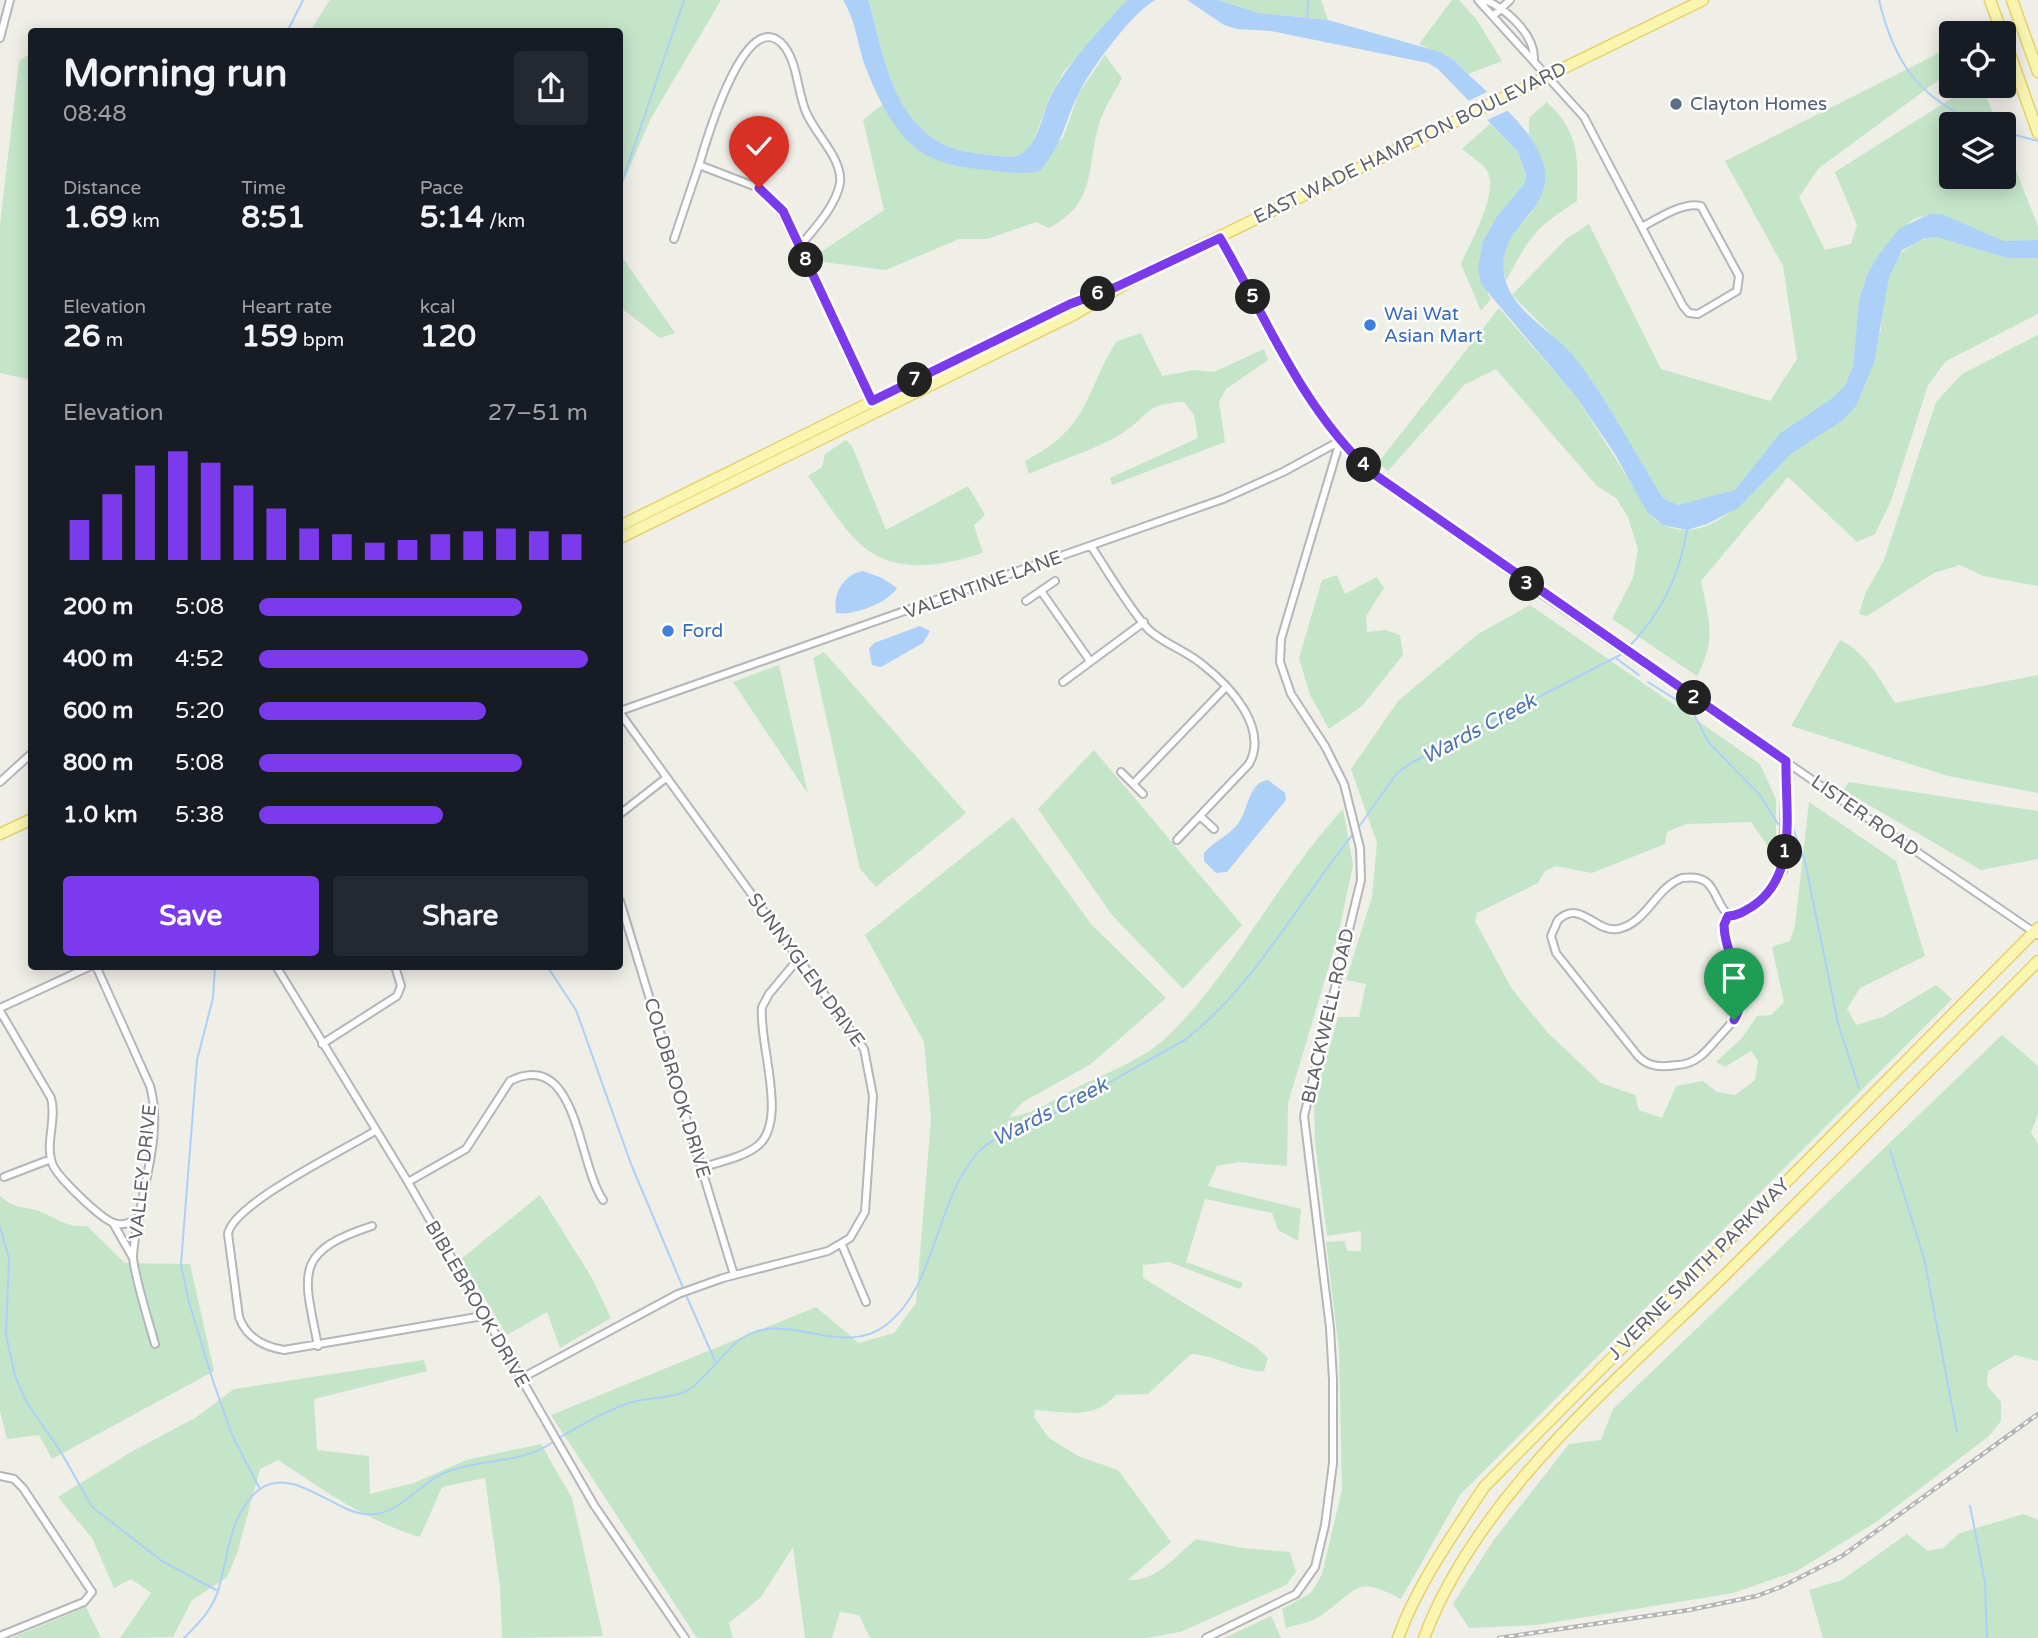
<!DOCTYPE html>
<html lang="en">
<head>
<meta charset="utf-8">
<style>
	body { margin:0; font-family:"Varela Round",sans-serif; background:#242831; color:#f1f3f6; height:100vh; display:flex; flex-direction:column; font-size:26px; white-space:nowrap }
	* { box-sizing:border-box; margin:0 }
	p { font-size:23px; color:#9ea1a6 }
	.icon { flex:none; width:38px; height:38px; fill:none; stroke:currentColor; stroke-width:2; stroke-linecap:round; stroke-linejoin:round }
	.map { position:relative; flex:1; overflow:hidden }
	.side { position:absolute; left:28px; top:28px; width:595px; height:942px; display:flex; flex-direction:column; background:#171b24; border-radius:7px; box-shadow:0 4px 18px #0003 }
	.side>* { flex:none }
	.buttons { position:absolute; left:1939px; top:21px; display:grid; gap:14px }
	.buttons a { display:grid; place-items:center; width:77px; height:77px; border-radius:7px; background:#171b24; box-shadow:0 4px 18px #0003; font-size:35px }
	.pin { position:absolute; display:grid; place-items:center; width:60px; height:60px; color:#fff; margin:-72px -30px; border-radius:50% 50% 50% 0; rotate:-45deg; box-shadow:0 0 7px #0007 }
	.pin .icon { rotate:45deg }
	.km { position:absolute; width:35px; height:35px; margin:-18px; border-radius:50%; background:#222; color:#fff; font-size:19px; line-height:35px; text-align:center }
	.round { display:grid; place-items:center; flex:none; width:74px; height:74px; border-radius:7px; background:#242831 }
	.summary { display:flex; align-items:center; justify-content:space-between; height:119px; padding:0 35px }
	h1 { font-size:38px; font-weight:800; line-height:52px }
	.metrics { display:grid; grid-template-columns:repeat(3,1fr); gap:10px; height:119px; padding:7px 35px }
	.metrics div { display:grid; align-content:center }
	.metrics b { font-size:30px; font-weight:800 }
	.metrics small { font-size:19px; font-weight:400 }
	.metrics p { font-size:19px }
	.chart { height:196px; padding:14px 35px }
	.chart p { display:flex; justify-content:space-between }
	.chart svg { width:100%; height:126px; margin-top:7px; stroke:#7c3aed; stroke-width:6 }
	.primary-button { display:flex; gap:14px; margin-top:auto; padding:14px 35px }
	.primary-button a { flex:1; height:80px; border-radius:7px; background:#7c3aed; color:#fff; font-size:28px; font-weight:800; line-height:80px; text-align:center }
	.primary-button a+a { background:#242831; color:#f1f3f6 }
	ul { padding:0 35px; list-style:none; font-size:23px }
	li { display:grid; grid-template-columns:112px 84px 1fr; align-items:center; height:52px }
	li i { height:18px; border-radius:9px; background:#7c3aed }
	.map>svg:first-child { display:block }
	.green { fill:#c5e5c9 }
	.water { fill:#add0f9 }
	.pier { fill:#efeee7 }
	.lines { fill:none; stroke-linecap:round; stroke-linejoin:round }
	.stream { stroke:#add0f9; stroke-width:2 }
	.minor-casing { stroke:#b4b6ba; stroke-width:10 }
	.primary-casing { stroke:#e8d267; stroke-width:13 }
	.minor { stroke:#fff; stroke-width:6 }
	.primary { stroke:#faf6b2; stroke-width:10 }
	.rail-casing { stroke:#b5b5b6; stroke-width:4.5 }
	.rail { stroke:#fff; stroke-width:2; stroke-dasharray:5; stroke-linecap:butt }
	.route-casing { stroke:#fff; stroke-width:14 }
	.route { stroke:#7c3aed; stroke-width:9 }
	.service-dot { fill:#5c6f8a; stroke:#fff; stroke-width:2.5 }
	.shop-dot { fill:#3f7fe0; stroke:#fff; stroke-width:2.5 }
	.labels { text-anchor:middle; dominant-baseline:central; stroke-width:5; stroke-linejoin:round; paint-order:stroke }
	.service-label { font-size:19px; fill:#4e5e75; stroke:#fff; text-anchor:start }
	.street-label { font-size:19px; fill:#5e6166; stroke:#fff }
	.shop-label { font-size:19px; fill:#366cbe; stroke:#fff; text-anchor:start }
	.water-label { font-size:21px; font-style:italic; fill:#4d74b3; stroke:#fff }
</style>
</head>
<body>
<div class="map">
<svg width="2038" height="1638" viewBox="0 0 2038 1638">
	<rect width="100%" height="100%" fill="#efeee7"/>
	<path class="green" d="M330,0H721L650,120L620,190V32L310,31Z
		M868,0H1128L1064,71L1048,101L1032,145L1020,156L1010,157C990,155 959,153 941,143C890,115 883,49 868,0Z
		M1218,0H1321L1328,20L1259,13Z
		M1452,0H1459L1477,20L1502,61L1468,74L1455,61L1419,44Z
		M1951,47V71L1819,168L1799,197L1825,250L1851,244L1857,225L1835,172L1971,86H1982L1997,124H1951V177H2004V140L2038,226V240L2004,241L1942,214H1929L1912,220L1879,254L1867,275L1859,300L1853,367L1845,385L1832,398L1779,434L1735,490L1688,505H1678L1663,498L1574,357L1512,295L1566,239L1589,224L1661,369L1770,401L1797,359L1783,266L1725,161Z
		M31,53V380L0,373V225L19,61Z
		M1105,55L1122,78C1116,90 1107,103 1102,116C1084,163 1101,201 1049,228L1036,222L987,239H959L886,270L823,262L818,254L884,210L863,120L883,104L910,141L1016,173L1063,138L1079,93Z
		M1547,102C1580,133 1578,158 1577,201C1535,228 1529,237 1506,281L1502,265L1504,249L1510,236L1532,212L1539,153L1529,135V118Z
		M1490,124L1518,152L1526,175L1524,184L1497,216L1483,241L1488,295L1491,299L1481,311L1461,264C1470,243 1500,191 1487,171C1482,162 1469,155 1462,149Z
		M1936,237L2007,258H2038V314L1946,361L1928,385L1891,501L1875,534L1857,542L1788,477L1701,581C1709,621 1717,639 1697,676L1612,619L1633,578L1638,549L1628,517L1616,498L1597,486L1496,369L1464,385L1388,471L1378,463L1499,308L1577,398L1654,519C1707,557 1755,487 1790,455C1797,448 1808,443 1815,435C1838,410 1862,361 1881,331C1882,289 1886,243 1936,237Z
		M620,254L675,333L660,338L620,307Z
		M1141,333L1162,376L1195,370L1214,372L1264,349L1268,360L1226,389L1219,402L1225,442L1112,485L1110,478L1198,438L1194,415L1184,402C1145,403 1150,415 1124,432C1096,450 1059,460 1029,474L1025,461C1089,428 1083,397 1116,342Z
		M2038,335V586L1983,576L1960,565L1934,573L1867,616L1859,614L1865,594L1884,560L1936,402L1962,374Z
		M846,440L852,446L886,530L968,486L985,515L974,525L983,553C946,565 898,575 865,548C845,533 824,497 808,476L822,467L825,454Z
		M1337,575L1345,594L1377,577L1384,588L1366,616L1367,632L1385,630L1400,635L1403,655L1362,706L1329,729L1310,695L1299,658L1322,580Z
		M1530,605L1760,764L1776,799V858L1751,822L1686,824L1667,832L1665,844L1592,873L1556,866L1545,871L1538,883L1477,913L1475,921L1512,989L1548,1033L1601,1083L1635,1095L1639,1110L1662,1118L1676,1086L1703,1081L1717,1092L1735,1095L1755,1080L1758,1061L1751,1051L1725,1067L1716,1062L1742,1038L1757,1016L1771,1015L1784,1002L1772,947L1790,941L1795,926L1809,802L1896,861L1925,956L1860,988L1847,1009L1856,1025L1883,1017L1936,985L1952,999L1460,1495L1401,1599C1355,1575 1359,1589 1323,1614C1314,1622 1298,1624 1286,1628L1282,1609L1311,1593L1322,1574L1342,1490L1339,1350L1326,1242L1345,1241L1347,1251H1361V1231L1327,1236L1315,1142L1314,1102L1338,1017H1359L1366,984L1346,980L1372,897L1377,843L1351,769L1398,701L1478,634Z
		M1840,640C1866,652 1880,680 1895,703L2038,675V793L1948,776L1791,726Z
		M824,652L966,813L876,887L860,869L813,658Z
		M779,665L808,794L733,682Z
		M1094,750L1242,925L1183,989L1112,915L1038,809Z
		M1849,782L2038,811V859L1981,870L1843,790Z
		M1343,809L1353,865L1338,936L1288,1103L1287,1166L1240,1162L1217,1166L1208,1186L1301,1209L1298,1241L1278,1230L1272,1213L1205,1199L1186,1262L1243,1283L1240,1289L1169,1262L1143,1265V1278L1255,1346L1268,1358L1264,1371C1239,1372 1217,1355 1191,1354L1148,1394L1116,1395C1094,1420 1066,1412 1035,1410L1034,1417L1049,1438L1078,1456L1118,1470L1171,1542L1128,1580C1156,1582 1176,1556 1196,1539L1242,1548L1290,1552L1296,1572L1286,1585L1180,1632L1146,1638H870L859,1615L840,1612L832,1638H805L793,1547L761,1597L729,1623L733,1638H697L551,1415L816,1307L859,1343L894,1333L916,1303L931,1119L924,1042L865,935L1013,817L1091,924L1166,998L1091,1064L1023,1102L1009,1117C1035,1114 1053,1100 1076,1088C1108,1072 1146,1059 1172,1032C1238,965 1279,878 1343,809Z
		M2002,1035L2038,1066V1115L2031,1132L2038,1144V1361L2015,1355L1988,1371L1987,1386L2001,1402V1421L1989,1436L1876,1522L1797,1571L1733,1593L1537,1625L1469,1628L1453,1604L1493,1541L1569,1444L1601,1440L1613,1409Z
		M540,1195L592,1278L611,1318L560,1348L547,1312L507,1335L461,1259Z
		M0,1196C16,1209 17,1205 35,1210C56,1216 63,1228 87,1226L125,1263L190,1264L214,1371L52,1459L39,1435L7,1439L0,1411Z
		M424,1360L427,1371L314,1399L317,1450L369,1456L370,1494L414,1483L466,1460L541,1444L572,1498L603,1636L502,1638L500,1587L485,1478L442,1487L420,1537C366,1521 324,1490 278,1460L260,1469L237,1554L226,1578L192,1600L173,1637L120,1638L151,1593L131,1579L114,1588L92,1538L58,1497L131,1452L195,1418L234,1389Z
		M2024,1514L2038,1520V1638H1823L1809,1590L1842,1580L1907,1534L1928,1551L1943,1548L1960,1533Z
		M86,1607L101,1638H11Z
		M1271,1616L1281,1638H1224Z"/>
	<path class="water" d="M843,0H868C883,49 890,115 941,143C959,153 990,155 1010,157C1038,155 1040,118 1050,98C1068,62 1097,34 1123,4L1128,0H1155C1132,13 1091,68 1079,93C1063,124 1065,140 1040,171C1022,175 1005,172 987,170C967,168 942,165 924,154C895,137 877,96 865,66C857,43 856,21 843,0Z
		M1187,0H1218L1259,13L1328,20L1440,52L1455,61C1478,86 1511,109 1530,137C1582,213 1483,218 1507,285C1518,315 1556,333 1576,359C1607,400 1631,446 1658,490L1663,498L1678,505L1735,490L1779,434L1832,398L1845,385L1853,367L1859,300L1867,275L1879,254L1899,229L1929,214H1942L2004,241L2038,240V258H2007L1936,237L1923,239L1902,250L1889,277L1874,363L1856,406L1843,420L1791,454L1738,508L1707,524L1687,530L1663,525L1647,512L1615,454L1577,398L1481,284L1478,269L1483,241L1497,216L1524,184L1526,175L1518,152L1438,69L1428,63L1271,31L1237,29L1224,25Z
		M863,571L882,578L897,588C888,603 853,616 836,613C833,593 843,575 863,571Z
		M920,626L930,631L923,643L881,667L872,665L869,649L874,643Z
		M1268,780L1285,793L1286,800L1227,872L1216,873L1204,861V853C1215,840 1233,834 1241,819C1248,806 1251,781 1268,780Z"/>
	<path class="pier" d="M1489,91L1509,110L1483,122L1464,103Z"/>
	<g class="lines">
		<path class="stream" d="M1879,0C1894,63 1919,99 1981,124
			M1307,20L1308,0
			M287,32L303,0
			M2004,132L2038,141
			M620,188L684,0
			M1626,650C1661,614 1679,578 1687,530
			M1617,659L1639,675
			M1648,682L1691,709L1709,743L1760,795L1778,824
			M1358,828L1397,773L1411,763L1622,654
			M1793,828L1805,862L1838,1023L1859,1088
			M215,966L213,998L197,1060L181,1264L188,1299L213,1381L232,1435L260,1489
			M547,966L576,1010L631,1164L684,1290
			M1890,1150L1924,1258L1957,1432
			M0,1227L9,1258L6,1335L15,1376L27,1403L61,1452L92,1507L162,1561L216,1590
			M686,1295L715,1361
			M557,1439C579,1426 605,1411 629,1403C647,1397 675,1399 690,1389C718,1369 730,1333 768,1329C808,1325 850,1353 886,1325C935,1288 935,1206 974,1157C993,1133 1017,1134 1042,1120C1090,1094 1137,1066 1185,1040C1256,984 1298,902 1354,833
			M1970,1506L1985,1582L1987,1638
			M184,1638C198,1624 212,1610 218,1591C228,1558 229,1512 260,1489C292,1466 332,1510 364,1514C397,1518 415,1487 442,1474C477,1458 521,1465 553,1442"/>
		<g class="minor-casing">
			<path id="minor" d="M1478,0L1584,117L1683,306L1689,313L1698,314L1737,291L1739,276L1701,206C1684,201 1657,219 1642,227
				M1485,0C1505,8 1535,34 1534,59
				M1493,16L1510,0
				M0,38L10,0
				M1220,238L1314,407L1340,441L1371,472L1543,595L2038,935
				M674,239L699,165
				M800,246C814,229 836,206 840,183C843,159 815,134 806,112C797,91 798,64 784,46C746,0 705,145 699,165L759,188L776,202L873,402
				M1091,546C1107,570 1130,610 1149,630C1164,644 1187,651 1203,665C1230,686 1269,728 1249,764L1177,840
				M1041,591L1090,661
				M1026,601L1055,581
				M1063,682L1144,622
				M620,711L1223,499L1283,472L1340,441
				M1121,772L1143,794
				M0,782L32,753
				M1133,784L1226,687
				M620,814L666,778
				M1200,816L1214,829
				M1682,878C1718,873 1711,899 1729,916C1714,945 1751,978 1740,1009C1735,1021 1725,1030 1717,1039C1706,1052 1696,1064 1678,1065C1663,1067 1649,1068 1638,1056L1556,953L1551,936L1558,920C1581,899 1595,933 1618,929C1647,923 1655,888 1682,878Z
				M620,901L734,1275
				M1729,916L1740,914L1762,900L1783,871L1786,761
				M96,966L150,1086C165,1137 136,1204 133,1256C133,1272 150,1326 155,1344
				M276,966L408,1182L594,1505L685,1638
				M0,1008L91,966
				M0,1011L51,1098C57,1119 45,1142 52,1163C56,1176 101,1219 114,1223C124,1227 132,1221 140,1217
				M322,1044L397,996L401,986L395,966
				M375,1131C346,1149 232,1204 228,1234L239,1317C246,1337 264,1347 284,1350L483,1316
				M701,1168C718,1162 741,1158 756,1147C790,1123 758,1043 762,1007L769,994L799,958
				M4,1177L51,1159
				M408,1182L466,1149L510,1081C578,1048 577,1162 603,1200
				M113,1223L133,1258
				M842,1245L866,1302
				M318,1346C304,1274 292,1252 372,1226
				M520,1379L678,1294L723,1278L828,1251L850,1238L865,1212L873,1096L864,1049L620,713
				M0,1476L14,1479L23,1488L92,1592L84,1602L0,1636
				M1206,1638L1296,1594L1315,1567L1325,1525L1333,1463V1380L1330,1328L1304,1116L1361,880L1360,848L1344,784L1325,746L1291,694L1280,662L1281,639L1340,441"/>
		</g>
		<g class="primary-casing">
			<path id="primary" d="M1990,0L2002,33
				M2012,0L2038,72
				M2004,37L2038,133
				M620,526L1070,304L1100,293
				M620,538L1075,314L1137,277L1703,0
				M0,834L32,819
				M1398,1638C1418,1583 1453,1535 1484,1487L2038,928
				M1424,1638C1478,1494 1618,1380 1725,1275C1830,1171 1934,1066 2038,961"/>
		</g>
		<use href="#minor" class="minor"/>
		<use href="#primary" class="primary"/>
		<g class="rail-casing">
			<path id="rail" d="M1499,1638L1689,1610L1757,1596L1783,1586L1842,1556L2038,1414"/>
		</g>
		<use href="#rail" class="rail"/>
	</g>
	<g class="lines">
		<g class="route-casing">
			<path id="route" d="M759,188L783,211L872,401L1070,304L1116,287L1220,238C1267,319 1301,407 1371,472L1786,761C1785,811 1799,875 1753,906C1745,911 1737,916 1728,916L1724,925C1724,958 1754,987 1734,1020"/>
		</g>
		<use href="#route" class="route"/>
	</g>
	<circle class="service-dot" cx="1676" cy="104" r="7"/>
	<g class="shop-dot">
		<circle cx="1370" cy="325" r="7"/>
		<circle cx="668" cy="631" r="7"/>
	</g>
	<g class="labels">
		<g class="service-label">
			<text x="1690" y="104">Clayton Homes</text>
		</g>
		<g class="street-label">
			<text transform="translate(1410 143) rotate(-26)">EAST WADE HAMPTON BOULEVARD</text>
			<text transform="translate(983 585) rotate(-20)">VALENTINE LANE</text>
			<text transform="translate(1865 816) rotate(35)">LISTER ROAD</text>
			<text transform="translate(806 970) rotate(54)">SUNNYGLEN DRIVE</text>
			<text transform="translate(1328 1016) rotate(-77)">BLACKWELL ROAD</text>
			<text transform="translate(677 1088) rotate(73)">COLDBROOK DRIVE</text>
			<text transform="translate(143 1172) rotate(-84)">VALLEY DRIVE</text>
			<text transform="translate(1699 1269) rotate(-45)">J VERNE SMITH PARKWAY</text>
			<text transform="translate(477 1304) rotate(60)">BIBLEBROOK DRIVE</text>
		</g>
		<g class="shop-label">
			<text x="1384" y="314">Wai Wat<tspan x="1384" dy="22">Asian Mart</tspan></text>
			<text x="682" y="631">Ford</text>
		</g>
		<g class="water-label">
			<text transform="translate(1479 729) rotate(-28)">Wards Creek</text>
			<text transform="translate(1050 1112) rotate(-27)">Wards Creek</text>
		</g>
	</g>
</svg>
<div class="buttons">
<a><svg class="icon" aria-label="locate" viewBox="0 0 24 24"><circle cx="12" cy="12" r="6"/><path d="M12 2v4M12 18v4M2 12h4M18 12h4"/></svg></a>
<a><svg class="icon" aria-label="layers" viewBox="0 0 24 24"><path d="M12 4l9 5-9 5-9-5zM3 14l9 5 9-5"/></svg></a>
</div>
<div class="pin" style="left:1734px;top:1020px;background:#1e9e55"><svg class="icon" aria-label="arrive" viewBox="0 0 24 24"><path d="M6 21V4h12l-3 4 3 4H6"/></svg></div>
<div class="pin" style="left:759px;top:188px;background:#d93025"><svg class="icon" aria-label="check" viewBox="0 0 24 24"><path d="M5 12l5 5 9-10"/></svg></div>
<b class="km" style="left:1785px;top:852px">1</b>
<b class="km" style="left:1694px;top:698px">2</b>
<b class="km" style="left:1527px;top:584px">3</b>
<b class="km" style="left:1364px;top:465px">4</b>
<b class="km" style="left:1253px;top:297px">5</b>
<b class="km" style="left:1098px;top:294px">6</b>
<b class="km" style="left:915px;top:380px">7</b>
<b class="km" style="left:806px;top:260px">8</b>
<section class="side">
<div class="summary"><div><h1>Morning run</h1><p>08:48</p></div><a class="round"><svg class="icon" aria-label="share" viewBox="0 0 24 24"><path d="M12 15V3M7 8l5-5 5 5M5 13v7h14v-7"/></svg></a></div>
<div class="metrics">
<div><p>Distance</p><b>1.69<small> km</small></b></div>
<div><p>Time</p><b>8:51</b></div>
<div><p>Pace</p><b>5:14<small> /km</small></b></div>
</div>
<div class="metrics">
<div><p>Elevation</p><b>26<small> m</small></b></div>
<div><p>Heart rate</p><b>159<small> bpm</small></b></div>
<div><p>kcal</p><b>120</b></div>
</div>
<div class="chart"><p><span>Elevation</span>27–51 m</p>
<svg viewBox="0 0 160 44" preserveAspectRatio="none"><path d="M5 44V30M15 44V21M25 44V11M35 44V6M45 44V10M55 44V18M65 44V26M75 44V33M85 44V35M95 44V38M105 44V37M115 44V35M125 44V34M135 44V33M145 44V34M155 44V35"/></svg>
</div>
<ul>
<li><b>200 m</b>5:08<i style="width:80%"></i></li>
<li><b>400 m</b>4:52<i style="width:100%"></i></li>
<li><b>600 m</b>5:20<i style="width:69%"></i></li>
<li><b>800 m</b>5:08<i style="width:80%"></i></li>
<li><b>1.0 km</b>5:38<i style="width:56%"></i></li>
</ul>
<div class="primary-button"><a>Save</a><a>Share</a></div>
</section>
</div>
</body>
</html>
